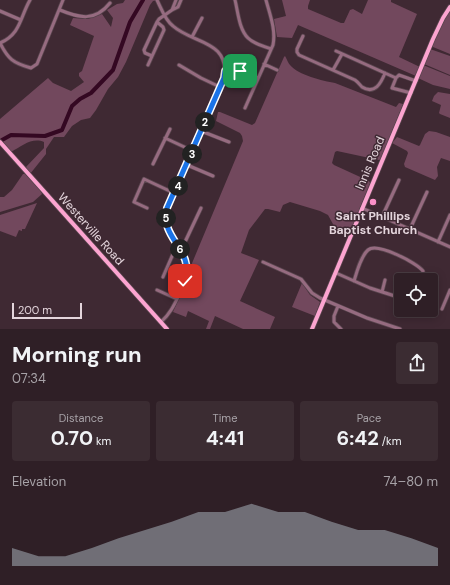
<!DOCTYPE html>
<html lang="en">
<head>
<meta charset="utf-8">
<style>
	body { margin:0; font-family:"DM Sans",sans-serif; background:#3b2c32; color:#f1f3f6; height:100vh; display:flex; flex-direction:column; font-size:15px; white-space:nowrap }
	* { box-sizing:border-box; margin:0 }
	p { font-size:13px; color:#a7a2a7 }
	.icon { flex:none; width:22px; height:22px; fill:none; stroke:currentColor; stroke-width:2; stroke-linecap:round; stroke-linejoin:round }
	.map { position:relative; height:329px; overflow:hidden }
	.drawer { display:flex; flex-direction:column; background:#2f1f26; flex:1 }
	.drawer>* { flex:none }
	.buttons { position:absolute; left:394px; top:273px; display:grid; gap:8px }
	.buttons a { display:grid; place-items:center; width:44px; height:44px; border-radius:4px; background:#2f1f26; box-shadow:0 2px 10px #0003,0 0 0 1px #4a3d43; font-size:20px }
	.scale { position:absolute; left:12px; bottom:10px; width:70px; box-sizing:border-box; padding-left:4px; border:2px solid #e4d5dc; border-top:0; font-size:11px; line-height:14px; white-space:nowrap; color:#e4d5dc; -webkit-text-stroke:3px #3f2933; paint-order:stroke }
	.pin { position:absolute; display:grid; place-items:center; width:34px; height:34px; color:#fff; margin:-17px; border-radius:8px; box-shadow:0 2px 6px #0006 }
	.km { position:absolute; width:20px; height:20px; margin:-10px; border-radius:50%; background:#222; color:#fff; font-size:11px; line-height:20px; text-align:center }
	.round { display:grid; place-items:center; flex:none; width:42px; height:42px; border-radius:4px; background:#3b2c32 }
	.summary { display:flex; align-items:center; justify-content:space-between; height:68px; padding:0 12px }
	h1 { font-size:22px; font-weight:700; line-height:30px }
	.figures { display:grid; grid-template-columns:repeat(3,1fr); gap:6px; height:68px; padding:4px 12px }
	.figures div { display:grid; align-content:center; border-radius:4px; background:#3b2c32; text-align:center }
	.figures b { font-size:20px; font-weight:700 }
	.figures small { font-size:11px; font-weight:400 }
	.figures p { font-size:11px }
	.chart { height:112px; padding:8px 12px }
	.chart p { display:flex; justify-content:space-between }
	.chart svg { width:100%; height:72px; margin-top:4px; fill:#8c9099; opacity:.7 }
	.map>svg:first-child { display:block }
	.green { fill:#72485d }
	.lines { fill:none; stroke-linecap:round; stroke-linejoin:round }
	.river { stroke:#340822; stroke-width:4 }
	.minor-casing { stroke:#59454e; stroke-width:4.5 }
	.major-casing { stroke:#59454e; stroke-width:5.5 }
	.minor { stroke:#966b80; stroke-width:3 }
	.major { stroke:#fca4d0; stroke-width:4 }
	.route-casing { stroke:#fff; stroke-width:8 }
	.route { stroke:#1a73e8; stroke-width:5 }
	.poi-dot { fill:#fa8fc7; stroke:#3f2933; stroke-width:1.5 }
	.labels { text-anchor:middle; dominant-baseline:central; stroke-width:3; stroke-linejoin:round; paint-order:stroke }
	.street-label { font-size:12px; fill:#e4d5dc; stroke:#3f2933 }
	.poi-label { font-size:12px; font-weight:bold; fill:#e4d5dc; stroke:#3f2933 }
</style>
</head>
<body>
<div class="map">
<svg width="450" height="329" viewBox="0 0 450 329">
	<rect width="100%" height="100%" fill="#3f2933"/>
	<path class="green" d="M125,0H160L153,1L150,5L126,62L118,77L108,89L96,110L90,118L81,120L72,126L64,137H54L46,149V154L30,174L26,167L44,148V142C32,137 22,146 11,152L0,139V119L48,78L53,83L71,91L84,82L79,76V73L82,71L94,36L70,25L73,18L88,19L102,14L111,27L113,18L107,10L117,4L123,3Z
		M282,0H310L308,6V9L341,23H344L350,10L353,9L362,14L368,0H391V2L417,14L399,57L420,67L416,76L298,25L292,38L277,37L274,19L286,16Z
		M450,10V54L433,47L432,45L443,20Z
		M430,49L450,56V75L424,64Z
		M285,56C287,59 288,63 290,65C298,75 323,81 335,83L396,107L399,103L403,104L381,159L379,160L337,151L335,152L332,163L334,165L369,181L370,183L349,235L334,226L328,215L320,211L290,202L283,205L280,212L268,209H265L249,230L241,253L259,260L240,301L275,317L270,329H243L215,316L210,329H206L209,321L188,311L186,317L173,312L189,276L190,268L243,141L242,136L240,133L216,121L218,112H220L252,125L255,123L284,57Z
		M423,65L450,76V89L433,85L418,78Z
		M438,92L450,94V118L440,114L439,113L441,105L432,101L434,96Z
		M429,131L436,132L450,137V161L441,158L437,167L438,176L435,180L405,167L404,164L408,153L407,151L392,143L397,137L419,146L420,145L425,134Z
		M23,174H25C30,180 40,187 42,194L33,202L0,212V197H4L12,190Z
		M37,203L25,229H22V231L19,230L16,237L0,231V215Z
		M302,283L310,295L320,302L315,316L292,307Z"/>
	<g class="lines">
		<path class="river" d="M2,140L11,135L45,136L62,130L72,106L80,99L91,93L113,70L130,22L143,0"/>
		<g class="minor-casing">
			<path id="minor" d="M30,0C20,17 21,34 0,43C8,59 13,63 31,68L37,64L63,0
				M157,0C161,8 165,20 173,26C193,44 230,40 224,78L167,208C160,234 185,243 187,265C188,274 184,282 181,291C175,303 171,313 161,322
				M235,0C238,12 239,29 248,38C254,44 263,46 271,49
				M60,10C79,18 95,22 110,3
				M172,10L178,7L181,0
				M0,11L21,20
				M303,36L297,49V52L299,55L355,80C358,82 360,85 362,87C375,95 381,83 385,73
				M192,37L202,18
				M336,51L396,78L399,75L416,81
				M152,56L145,53L144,50L157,22L159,19L172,10L176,0
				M264,64L277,70
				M148,65L164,30L163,27L157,22
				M179,65L201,78L220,87
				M333,70L342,54
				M225,71H240L258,78
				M396,78L392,88L411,93
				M245,108L273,45C276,30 270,15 266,0
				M201,131L229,142
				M165,138L193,151
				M153,164L170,129
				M187,165L213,176
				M147,208L134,202L144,179L174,193
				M362,208L450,247
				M382,217L399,180
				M410,229L427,192
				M438,242L450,215
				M263,262L301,279L312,293L320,298L367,318L400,329
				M336,273L370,288L401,298
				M163,277L173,254L185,242L201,208
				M354,281C357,271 361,256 368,250C377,242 417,263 423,271V280
				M157,290L177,299
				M382,292L385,280
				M338,306L334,316V322L341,329
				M442,309L450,290"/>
		</g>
		<g class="major-casing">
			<path id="major" d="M0,142L167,329
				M312,329L433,39L443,18L450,7"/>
		</g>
		<use href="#minor" class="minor"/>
		<use href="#major" class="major"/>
	</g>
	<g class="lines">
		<g class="route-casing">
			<path id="route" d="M185,281C195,249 159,239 167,208L224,78L225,71H240"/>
		</g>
		<use href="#route" class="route"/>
	</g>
	<circle class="poi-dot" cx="373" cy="202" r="4"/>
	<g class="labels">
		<g class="street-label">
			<text transform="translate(370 163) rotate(-67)">Innis Road</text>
			<text transform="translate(91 229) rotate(48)">Westerville Road</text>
		</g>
		<g class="poi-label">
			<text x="373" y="216">Saint Phillips<tspan x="373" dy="14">Baptist Church</tspan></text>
		</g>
	</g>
</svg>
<div class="buttons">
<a><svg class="icon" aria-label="locate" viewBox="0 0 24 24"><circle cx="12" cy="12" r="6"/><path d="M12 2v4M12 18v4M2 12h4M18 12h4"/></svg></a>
</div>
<div class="scale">200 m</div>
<div class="pin" style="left:240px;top:71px;background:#1e9e55"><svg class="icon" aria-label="arrive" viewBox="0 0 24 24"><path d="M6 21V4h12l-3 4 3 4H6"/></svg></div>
<div class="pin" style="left:185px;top:281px;background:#d93025"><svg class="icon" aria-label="check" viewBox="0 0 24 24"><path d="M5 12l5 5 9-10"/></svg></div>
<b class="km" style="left:205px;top:122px">2</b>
<b class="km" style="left:192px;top:154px">3</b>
<b class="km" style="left:178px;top:186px">4</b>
<b class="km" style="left:166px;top:218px">5</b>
<b class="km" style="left:180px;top:249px">6</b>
</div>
<section class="drawer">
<div class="summary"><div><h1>Morning run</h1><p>07:34</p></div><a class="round"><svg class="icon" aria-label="share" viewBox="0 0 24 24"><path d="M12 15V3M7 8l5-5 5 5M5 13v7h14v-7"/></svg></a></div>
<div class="figures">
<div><p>Distance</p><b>0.70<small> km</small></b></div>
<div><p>Time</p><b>4:41</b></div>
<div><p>Pace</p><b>6:42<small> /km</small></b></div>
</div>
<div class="chart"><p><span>Elevation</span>74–80 m</p>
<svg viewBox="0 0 160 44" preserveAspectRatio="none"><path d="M0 44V33L10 38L20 38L30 33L40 27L50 22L60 17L70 11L80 11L90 6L100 11L110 11L120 17L130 22L140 22L150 27L160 33V44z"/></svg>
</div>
</section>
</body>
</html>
